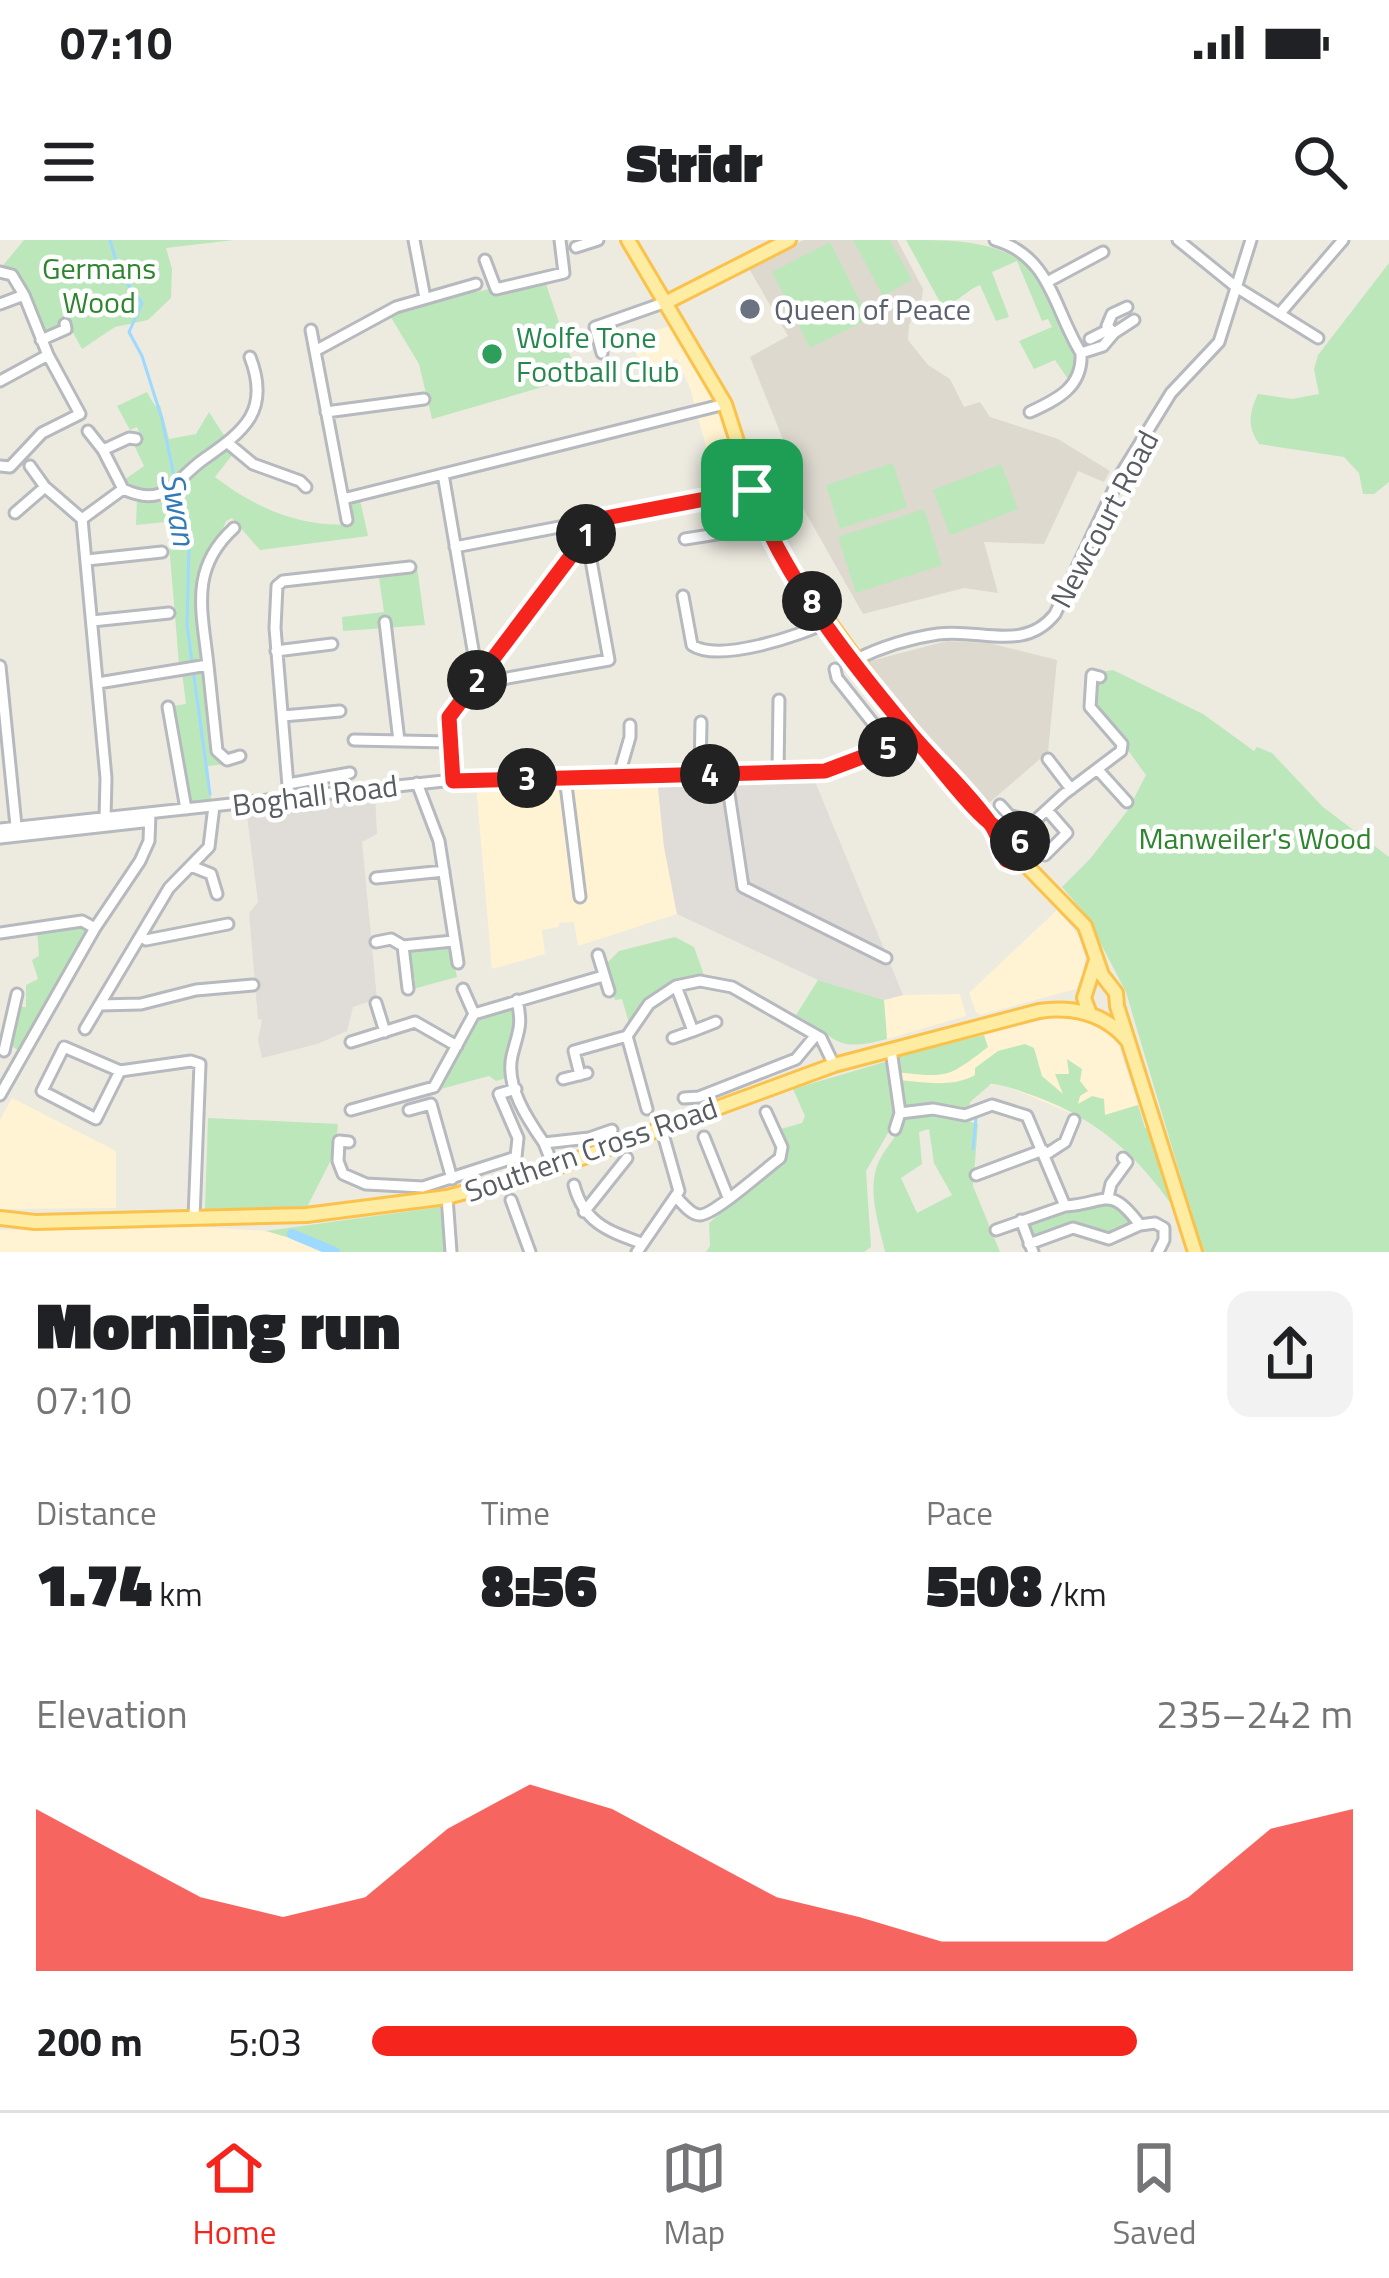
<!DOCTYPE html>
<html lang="en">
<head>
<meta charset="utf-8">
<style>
	body { margin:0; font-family:"Titillium Web",sans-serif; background:#f2f2f2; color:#202124; height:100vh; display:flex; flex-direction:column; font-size:45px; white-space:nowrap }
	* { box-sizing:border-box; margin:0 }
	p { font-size:39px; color:#757577 }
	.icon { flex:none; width:66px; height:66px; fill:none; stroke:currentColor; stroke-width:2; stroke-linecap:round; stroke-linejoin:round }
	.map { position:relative; height:1012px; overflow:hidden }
	.side { display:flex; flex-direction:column; background:#fff; flex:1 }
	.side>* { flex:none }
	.pin { position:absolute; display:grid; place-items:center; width:102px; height:102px; color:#fff; margin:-51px; border-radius:24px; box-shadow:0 6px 18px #0006 }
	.km { position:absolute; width:60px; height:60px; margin:-30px; border-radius:50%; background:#222; color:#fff; font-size:33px; line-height:60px; text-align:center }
	.round { display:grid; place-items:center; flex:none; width:126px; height:126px; border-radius:24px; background:#f2f2f2 }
	.head { display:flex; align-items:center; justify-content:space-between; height:204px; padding:0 36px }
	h1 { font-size:66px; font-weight:800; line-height:90px }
	.metrics { display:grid; grid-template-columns:repeat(3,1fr); gap:18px; height:204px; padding:12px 36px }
	.metrics div { display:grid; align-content:center }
	.metrics b { font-size:60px; font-weight:800 }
	.metrics small { font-size:33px; font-weight:400 }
	.metrics p { font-size:33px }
	.chart { height:336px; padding:24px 36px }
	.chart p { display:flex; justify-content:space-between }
	.chart svg { width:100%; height:216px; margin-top:12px; fill:#f5251e; opacity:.7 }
	ul { padding:0 36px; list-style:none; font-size:39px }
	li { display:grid; grid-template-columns:192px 144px 1fr; align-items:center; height:90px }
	li i { height:30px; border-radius:15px; background:#f5251e }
	.status { display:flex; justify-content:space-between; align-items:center; height:84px; padding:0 60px; background:#fff; direction:ltr }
	.status svg { height:33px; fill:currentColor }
	header { display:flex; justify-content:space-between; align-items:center; height:156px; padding:0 36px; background:#fff; font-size:54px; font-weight:800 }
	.tabs { display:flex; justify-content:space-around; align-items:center; height:168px; border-top:3px solid #e0e0e0; background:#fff; font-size:33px; color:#757577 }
	.tabs a { display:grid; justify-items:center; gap:6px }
	.tabs .active { color:#f5251e }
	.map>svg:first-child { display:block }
	.commercial { fill:#fff3d3 }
	.industrial { fill:#e0ddd8 }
	.education { fill:#ddd9cf }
	.green { fill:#bce7ba; fill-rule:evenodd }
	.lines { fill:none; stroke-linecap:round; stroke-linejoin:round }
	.stream { stroke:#9ed9ff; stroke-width:3 }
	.river { stroke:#9ed9ff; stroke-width:10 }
	.minor-casing { stroke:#b6b9be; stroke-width:15 }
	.major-casing { stroke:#fbc24b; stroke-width:18 }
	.minor { stroke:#fff; stroke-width:9 }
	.major { stroke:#ffeca3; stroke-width:12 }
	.route-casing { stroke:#fff; stroke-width:24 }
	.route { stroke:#f5251e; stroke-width:15 }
	.worship-dot { fill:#6b7280; stroke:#fff; stroke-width:4.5 }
	.leisure-dot { fill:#2e9e5b; stroke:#fff; stroke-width:4.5 }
	.labels { text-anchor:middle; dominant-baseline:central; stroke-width:9; stroke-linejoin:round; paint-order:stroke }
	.park-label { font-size:30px; fill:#2e852e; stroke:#fff }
	.worship-label { font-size:30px; fill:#5b616d; stroke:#fff; text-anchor:start }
	.leisure-label { font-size:30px; fill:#27864d; stroke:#fff; text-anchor:start }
	.street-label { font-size:30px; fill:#595d62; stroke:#fff }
	.water-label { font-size:33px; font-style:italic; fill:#357ab8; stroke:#fff }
</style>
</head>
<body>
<div class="status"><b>07:10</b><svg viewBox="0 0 49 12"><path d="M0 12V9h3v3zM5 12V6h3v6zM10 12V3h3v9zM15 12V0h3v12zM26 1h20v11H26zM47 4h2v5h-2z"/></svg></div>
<header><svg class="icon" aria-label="menu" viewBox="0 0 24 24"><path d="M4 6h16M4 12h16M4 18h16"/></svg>Stridr<svg class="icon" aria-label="search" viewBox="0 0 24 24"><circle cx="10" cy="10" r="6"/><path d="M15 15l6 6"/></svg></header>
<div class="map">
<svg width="1389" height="1012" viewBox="0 0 1389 1012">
	<rect width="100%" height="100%" fill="#edeae0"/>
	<path class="commercial" d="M674,85L728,181L745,246L718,251L690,148L677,119L640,129L635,109L642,107L638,95Z
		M657,538L664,607L677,674L578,706L574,682L559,683V687L542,690L545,714L492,729L476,545Z
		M1058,669L1079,697L1085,716L1083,735L1076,749L980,775L976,772L969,753Z
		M960,754L966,776L887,799L884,760L903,755Z
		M1077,777L1116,798L1138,865L1088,880L1003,845L899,847L898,816L1051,778Z
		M12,858L116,911V968L0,969V880Z
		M175,985L266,991L311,1004L324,1012H0V990Z"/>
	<path class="industrial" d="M657,538L814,539L903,755L884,760L818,740L677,674L664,607Z
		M375,554L377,594L362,602L377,759L353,767L347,791L317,804L262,818L258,800L262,780L258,779L249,673L258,662L246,568Z"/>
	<path class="education" d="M804,0H897L923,49L921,64L909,85L908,100L928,125L950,139L964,167L980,162L990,177L1058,199L1110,231L1104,242L1078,231L1044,304L984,302L998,353L964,348L863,374L803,268L788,212L750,117L788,96L748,27Z
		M947,401L989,403L1057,420L1048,512L982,569L895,464L867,422Z"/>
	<path class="green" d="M24,0H234L166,8L172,29L171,58L148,80L115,87L82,109L66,80L62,87L43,94C34,71 28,32 0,29Z
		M853,0H890L912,40L883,56Z
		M906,0C967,0 1020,0 1052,56C1062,76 1067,96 1078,116L1068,139L1055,120L1034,129L1019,101L1052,87L1048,79L1042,81L1017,21L992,32L1009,77L996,81L980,45C966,50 956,66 941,64Z
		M830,2L869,79L810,108L772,32Z
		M1389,23V242L1374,254H1363L1359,233L1344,217L1259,204C1247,186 1249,173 1258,154L1292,159L1319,154L1314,129L1318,115Z
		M546,44L575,130L569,132L570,139L432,179L419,124L389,74L475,48L477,52L489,49L497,55Z
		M147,152L155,166L160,165L169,199L196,194L209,172L227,200L157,254L130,249L124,240L144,226L135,207L143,202L137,187L130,190L117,166Z
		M227,209L233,214L215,237C255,268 301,288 352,284L349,264L360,260L368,296L260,310L232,278L226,281C222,294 211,302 205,314C192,344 201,383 204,414L197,421L179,424L168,292L181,289L166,290L165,282L136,285L137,259C172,266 200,227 227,209Z
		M893,223L907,267L840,289L826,245Z
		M1001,224L1018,269L950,295L933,250Z
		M924,269L942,325L856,353L838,297Z
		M417,327L425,385L343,391L342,377L384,372L378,331Z
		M199,430L206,437L215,510L226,524L208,526L211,559L188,562L173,466L186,464L182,432Z
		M1113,430L1203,474L1254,511L1257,507L1272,513L1323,567L1389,617V1012H1203L1126,752L1086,675L1062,647L1090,619L1128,570L1146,535L1092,461L1094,444L1100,432Z
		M81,686L90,694L18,810L10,805L17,786L14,767H26V745L38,739L32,720L39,716L37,690Z
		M675,697L694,707L705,738L670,744L629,783L622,759L615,760L605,725L619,711Z
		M450,707L457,737L413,749L415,738L409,734V711Z
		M818,740L884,760L887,799C834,813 840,799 796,775Z
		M515,767L510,837L496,841L489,836L437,850L478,777Z
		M984,795L988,807C948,838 947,838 897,832L898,816Z
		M1025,804L1034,808L1042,836L1063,854L1055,834H1069L1067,819L1082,829L1080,841L1088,851L1080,856L1078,864L1092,856L1104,859L1105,875L1138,865L1145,888H1150L1176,971C1139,917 1099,880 1037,857C1022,852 1007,845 991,844L970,862L969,871L960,872L937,864L904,868L899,840C924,842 952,848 975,835V828L998,811Z
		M888,821L896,866L888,893L866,931L871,1007L864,1012H706L710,1006L709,983L782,920L786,909L777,890L802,883L805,876L793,849Z
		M941,874L978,884L973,946L1000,1012H885C879,984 866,949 879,921C887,905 899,895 904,878ZM929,889L934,923L952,955L917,973L901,938L922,924L919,892Z
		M208,878L338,884L335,912L307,967L205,969Z
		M1112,960L1134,982L1133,986L1101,997L1076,986L1033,1000L1027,990L1032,981L1064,969Z
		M440,967L445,1012H324L311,1004L266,991Z"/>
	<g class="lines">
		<path class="stream" d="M110,0L120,34L142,63L129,92L142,116L162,179L189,307L187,385L210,554
			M973,909L976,878"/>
		<path class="river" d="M292,994L335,1012"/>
		<g class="minor-casing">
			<path id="minor" d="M414,0L425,58
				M995,0C1051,16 1054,70 1081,113L1103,106L1114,93L1107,86L1112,74L1127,67
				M1178,0L1236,47L1318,98
				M576,7L598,0
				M485,20L496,49L564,33L560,0
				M0,32L12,35L24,55
				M1049,41L1103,12
				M0,64L24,55L48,115L80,174L42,193L10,227L0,226
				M1281,72L1343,0
				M311,90L315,111
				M1114,93L1134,80
				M1090,99L1110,89
				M41,100L66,89L65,84
				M602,113L595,87L666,62
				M0,141L48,115
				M326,172L424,159
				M1030,172C1058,159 1083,147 1081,113
				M88,191L103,210L123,249
				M229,204L253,224L300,241L306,247
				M103,210L129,198L136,199
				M30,226L45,247L82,279
				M443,234L478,439
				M343,259L725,164
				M15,273L45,247
				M82,279L106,538L105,579
				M82,279L123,249C166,269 173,241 204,219C244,191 271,171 250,117
				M347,280L315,111L396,67L476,44
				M685,299L768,286
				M455,307L752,250
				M87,320L162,312
				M683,356L692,405C718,423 800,396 827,382
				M92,381L169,373
				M385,382L399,501
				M276,411L332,404
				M855,420C879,408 910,398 938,394C980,388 1024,413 1055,374L1121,234L1171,153L1219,102L1251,0
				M208,425L217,511L227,520L240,516
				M0,426L17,596
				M835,429L837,438L891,506
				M478,439L485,442L609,420L586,293
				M98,443L208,425C202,370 189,329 234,288
				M168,467L186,569
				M283,476L340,471
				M354,500L449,502
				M1048,519L1071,549
				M1099,531L1127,562
				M778,533L779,460
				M700,534L701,482
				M726,534L743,647L886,718
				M619,535L630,497V485
				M565,537L580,657
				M453,540L449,487L455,466L586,296
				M417,543L439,601L458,723
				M288,544L350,533
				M289,558L275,388L277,346L283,341L410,327
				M1000,565L1009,575L1035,583
				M0,589L453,540L825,531L886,509L910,493
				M0,598L143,582
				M1022,602L1039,577L1064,554L1121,511L1122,504L1090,467L1092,435L1100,437
				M1038,609L1045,615L1067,593L1047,570
				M191,626L211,634L217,654
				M376,638L444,631
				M0,693L82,681L95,688
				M142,697L146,700L228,684
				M376,702L391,699L403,706
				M598,715L609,751
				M676,746L700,741L732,747L821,798L834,825
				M408,749L403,706L453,701
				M463,749L474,774
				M517,760C523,787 518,791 512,816C505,846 528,880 544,903
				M376,763L385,792
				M100,765L141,764L196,750L253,745
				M85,789L169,648L209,607L214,566
				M627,796L647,869
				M673,798L693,791
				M351,802L415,782L457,806
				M891,810L900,873L895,889
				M4,811L17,754
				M120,831L96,879L42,851L64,807L120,831L191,821L200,824L194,978
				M580,835L574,811L627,796L649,764L676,746L693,791L716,782
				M563,839L587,833
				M0,855L95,688L140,621L149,601L150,573
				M684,858L699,857L796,819L816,795
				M351,870L434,847L474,774L603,736
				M409,870L431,864L452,939
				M900,873L933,869L965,875L992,865L1027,876L1065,966L996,990
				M704,897L728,957
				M349,902L339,901L338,921L343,934L366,944L423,947L516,917L518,898L499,854L516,849
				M1045,915L1065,902L1074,880
				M554,928L544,903L589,898L612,890
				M976,935L1043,910
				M574,945C584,983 608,991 641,1003
				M447,957L451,1012
				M1108,957L1111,944L1127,922L1123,918
				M677,958C683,964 691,975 700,975C714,975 765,929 780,918L782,907L766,872
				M511,960L530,1012
				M1065,966C1106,964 1109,943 1140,985L1155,983L1164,988V1000L1158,1012
				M584,972L627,918
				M1021,980L1033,1012
				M1029,1004L1073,988L1109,999L1140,985
				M637,1012L679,951L661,887"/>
		</g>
		<g class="major-casing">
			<path id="major" d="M628,0L725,164L757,264L789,327L903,484L992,586L1006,620L1014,623L1022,621L1085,686L1102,735L1116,753L1117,766L1195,1012
				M667,62L789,0
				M995,589L1025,605L1026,612L1022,621
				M1090,774L1084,758L1096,720
				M0,978L35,982L306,975L447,957L554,928L834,825L1039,771C1074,766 1104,773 1127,800"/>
		</g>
		<use href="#minor" class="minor"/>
		<use href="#major" class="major"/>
	</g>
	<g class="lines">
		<g class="route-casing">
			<path id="route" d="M752,250L585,282L586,296L449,477L453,541L825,531L886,508L910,493C941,525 981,590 1022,602L1026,612L1022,621L1014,623L1006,620C1001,609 999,597 992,586C968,551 934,522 907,489C851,422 780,333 752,250"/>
		</g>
		<use href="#route" class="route"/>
	</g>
	<circle class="worship-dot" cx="750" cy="69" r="12"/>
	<circle class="leisure-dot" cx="492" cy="114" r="12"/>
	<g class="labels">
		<g class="park-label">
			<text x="99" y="28">Germans<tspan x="99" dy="34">Wood</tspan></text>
			<text x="1255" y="598">Manweiler's Wood</text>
		</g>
		<g class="worship-label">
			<text x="774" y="69">Queen of Peace</text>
		</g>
		<g class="leisure-label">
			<text x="516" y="97">Wolfe Tone<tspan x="516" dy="34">Football Club</tspan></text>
		</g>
		<g class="street-label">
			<text transform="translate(1104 279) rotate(-62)">Newcourt Road</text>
			<text transform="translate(315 555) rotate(-7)">Boghall Road</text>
			<text transform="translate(591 909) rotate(-19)">Southern Cross Road</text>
		</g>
		<g class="water-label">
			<text transform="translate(179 269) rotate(80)">Swan</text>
		</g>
	</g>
</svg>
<div class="pin" style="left:752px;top:250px;background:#1e9e55"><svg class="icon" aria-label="arrive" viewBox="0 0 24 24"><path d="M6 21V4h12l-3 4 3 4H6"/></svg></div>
<b class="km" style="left:586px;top:294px">1</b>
<b class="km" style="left:477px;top:440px">2</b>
<b class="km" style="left:527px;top:538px">3</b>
<b class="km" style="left:710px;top:534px">4</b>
<b class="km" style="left:888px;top:507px">5</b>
<b class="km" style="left:1020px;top:601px">6</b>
<b class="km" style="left:812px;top:361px">8</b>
</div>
<section class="side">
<div class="head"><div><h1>Morning run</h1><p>07:10</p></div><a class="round"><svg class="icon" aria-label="share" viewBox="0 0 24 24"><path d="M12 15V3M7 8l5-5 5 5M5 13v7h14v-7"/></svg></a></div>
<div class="metrics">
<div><p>Distance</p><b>1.74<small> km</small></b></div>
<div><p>Time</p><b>8:56</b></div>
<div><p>Pace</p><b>5:08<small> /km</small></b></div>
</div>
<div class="chart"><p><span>Elevation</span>235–242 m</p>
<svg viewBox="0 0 160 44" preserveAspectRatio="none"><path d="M0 44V11L10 20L20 29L30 33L40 29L50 15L60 6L70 11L80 20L90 29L100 33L110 38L120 38L130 38L140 29L150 15L160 11V44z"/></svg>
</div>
<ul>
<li><b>200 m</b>5:03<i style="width:78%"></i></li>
</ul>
</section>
<nav class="tabs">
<a class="active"><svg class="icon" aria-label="home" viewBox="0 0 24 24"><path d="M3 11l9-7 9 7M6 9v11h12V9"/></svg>Home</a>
<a><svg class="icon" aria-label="map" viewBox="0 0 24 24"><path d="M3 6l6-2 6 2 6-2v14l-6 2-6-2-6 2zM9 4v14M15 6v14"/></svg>Map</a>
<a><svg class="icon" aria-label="saved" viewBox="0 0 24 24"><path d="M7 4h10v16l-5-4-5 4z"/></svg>Saved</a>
</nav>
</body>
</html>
